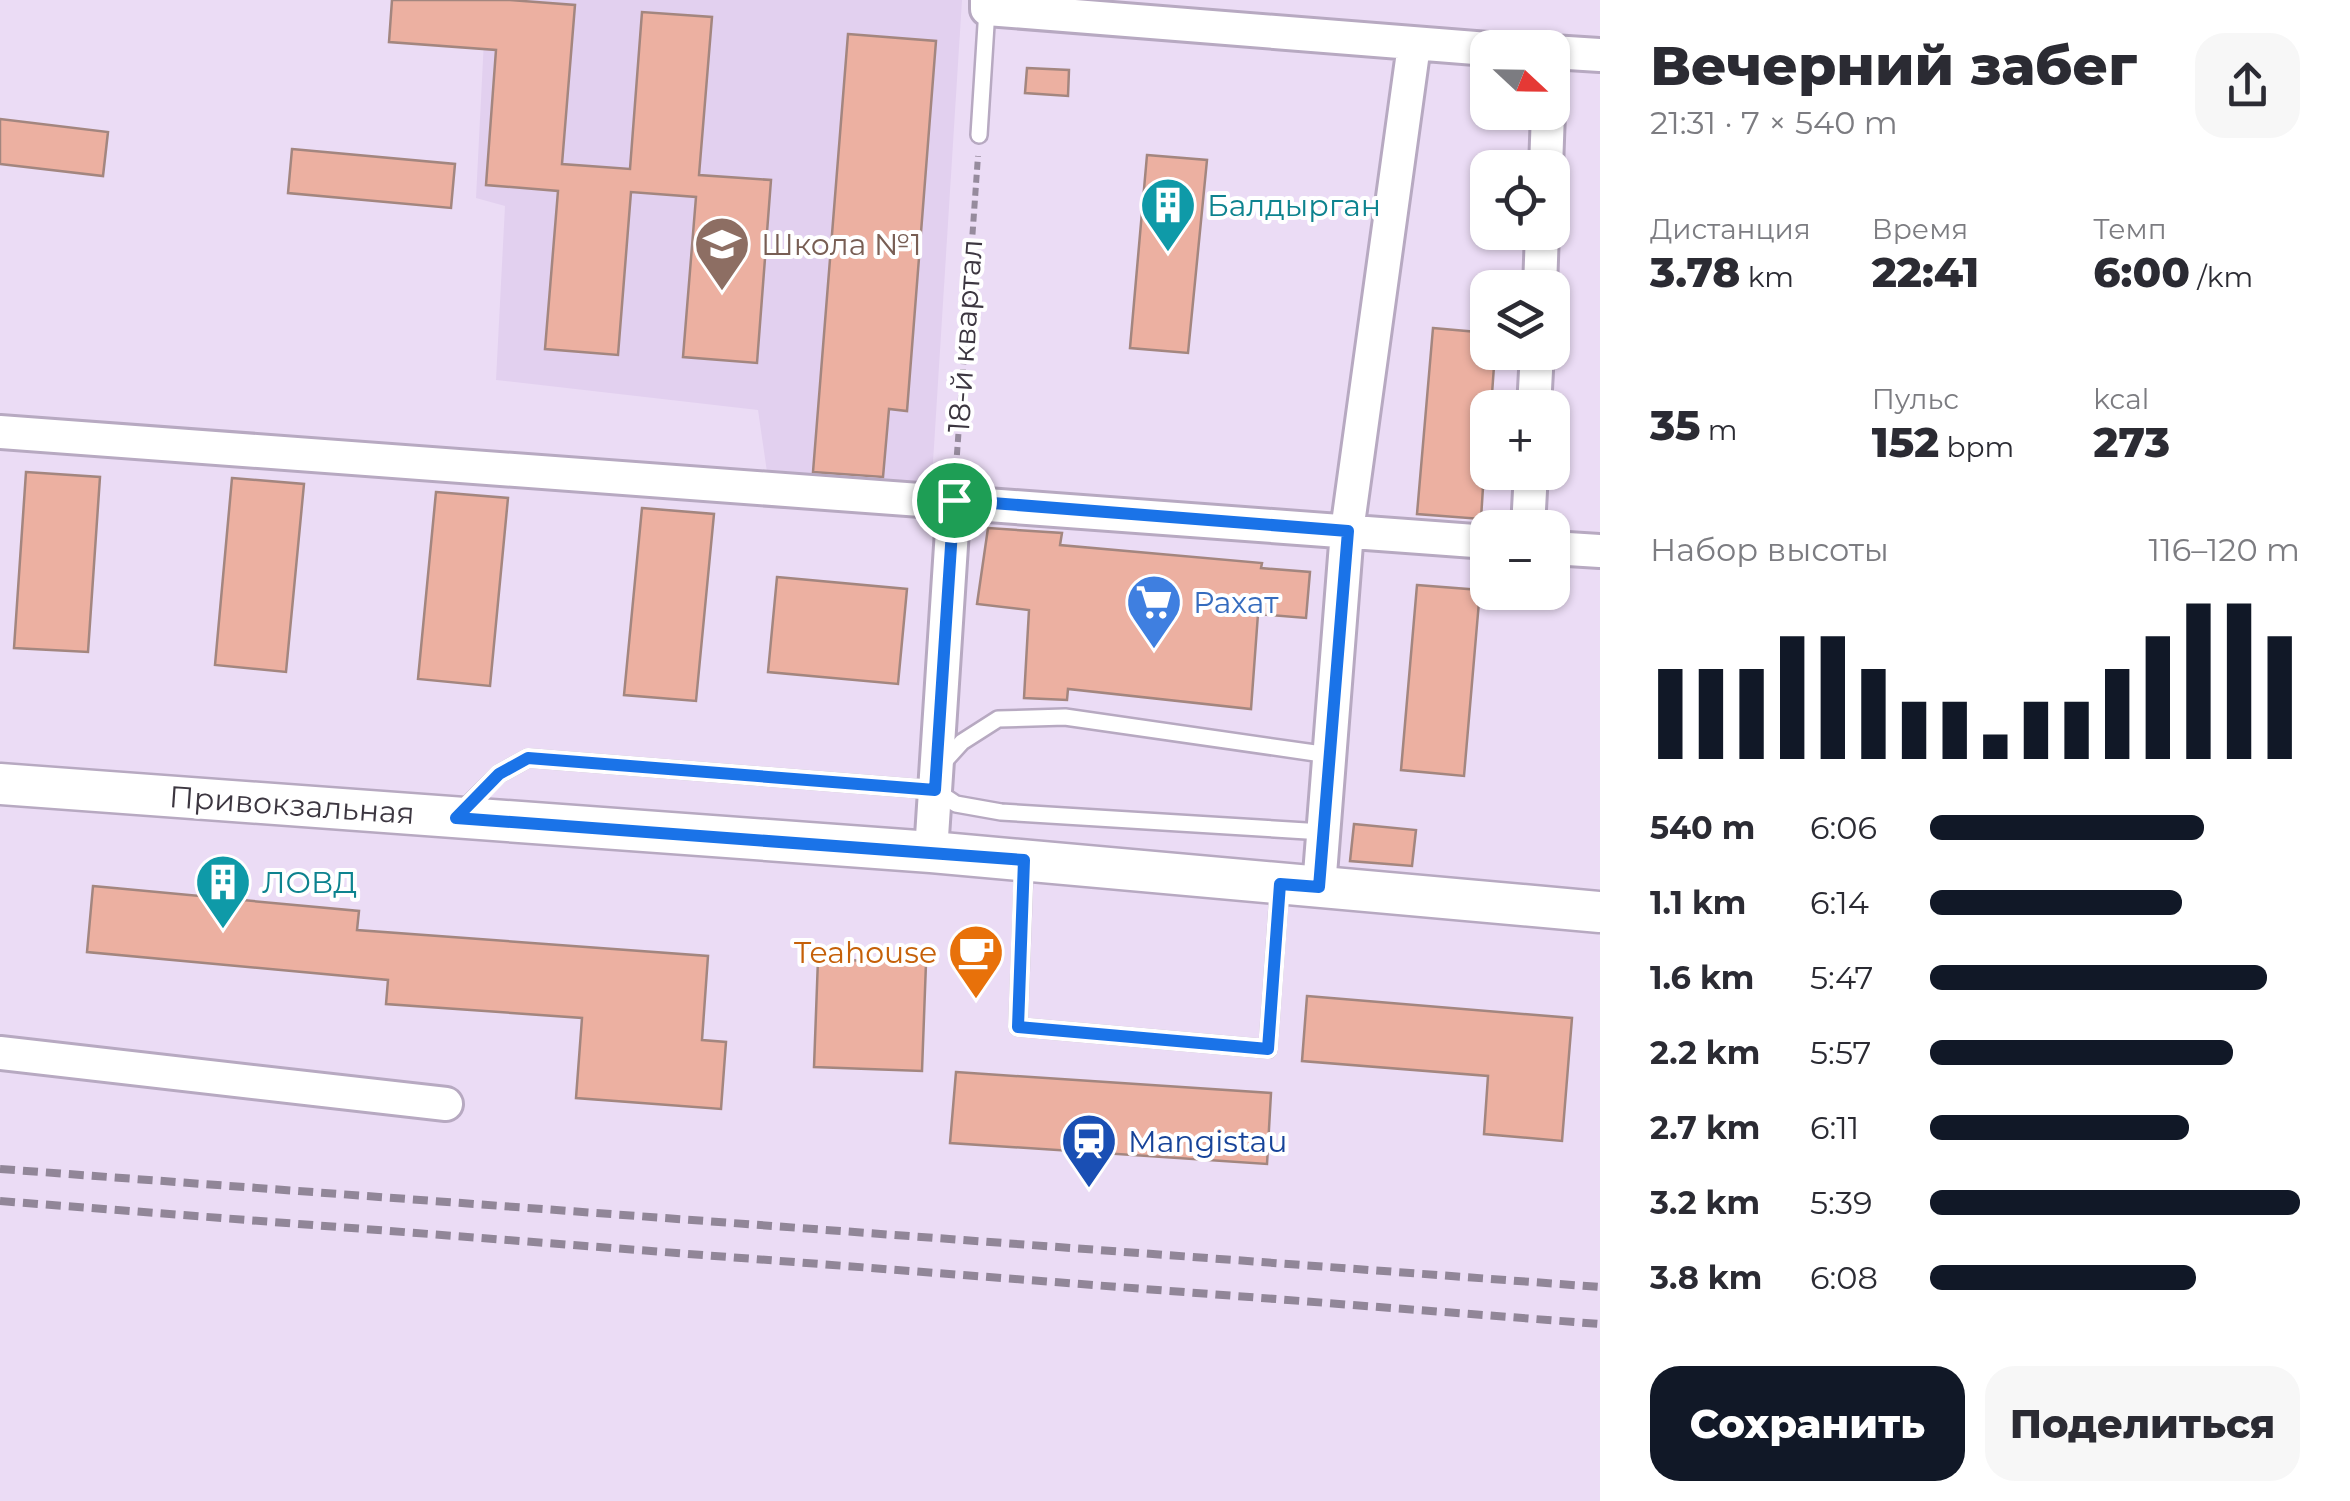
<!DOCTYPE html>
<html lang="ru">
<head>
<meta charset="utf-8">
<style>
	body { margin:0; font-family:Montserrat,sans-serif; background:#f7f7f7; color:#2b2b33; height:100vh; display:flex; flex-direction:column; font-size:38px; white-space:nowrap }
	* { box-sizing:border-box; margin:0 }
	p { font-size:32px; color:#7c7c81 }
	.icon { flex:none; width:55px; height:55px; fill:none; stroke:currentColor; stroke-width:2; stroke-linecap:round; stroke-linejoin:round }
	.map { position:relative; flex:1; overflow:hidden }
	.details { display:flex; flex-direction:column; background:#fff; width:750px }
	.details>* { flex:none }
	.needle { width:65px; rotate:112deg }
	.tools { position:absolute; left:1470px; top:30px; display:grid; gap:20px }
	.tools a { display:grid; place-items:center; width:100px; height:100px; border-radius:20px; background:#fff; box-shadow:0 2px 8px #0004; font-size:50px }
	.pin { position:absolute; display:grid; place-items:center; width:85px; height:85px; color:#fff; margin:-42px; border:5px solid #fff; border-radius:50%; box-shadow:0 2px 10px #0007 }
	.round { display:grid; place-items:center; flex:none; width:105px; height:105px; border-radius:30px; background:#f7f7f7 }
	.head { display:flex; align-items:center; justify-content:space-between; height:170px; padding:0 50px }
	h1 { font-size:55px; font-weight:800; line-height:75px }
	.figures { display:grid; grid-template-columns:repeat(3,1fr); gap:15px; height:170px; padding:10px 50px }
	.figures div { display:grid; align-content:center }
	.figures b { font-size:42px; font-weight:800 }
	.figures small { font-size:28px; font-weight:400 }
	.figures p { font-size:28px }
	.chart { height:280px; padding:20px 50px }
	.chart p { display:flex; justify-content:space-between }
	.chart svg { width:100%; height:180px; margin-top:10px; stroke:#111827; stroke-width:6 }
	.primary-button { display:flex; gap:20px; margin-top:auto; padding:20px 50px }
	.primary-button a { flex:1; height:115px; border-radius:30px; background:#111827; color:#fff; font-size:40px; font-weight:800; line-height:115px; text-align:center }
	.primary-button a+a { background:#f7f7f7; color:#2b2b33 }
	ul { padding:0 50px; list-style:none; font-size:32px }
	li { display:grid; grid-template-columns:160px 120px 1fr; align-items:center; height:75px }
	li i { height:25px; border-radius:12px; background:#111827 }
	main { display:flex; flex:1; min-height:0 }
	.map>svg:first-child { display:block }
	.built { fill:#e2d0ef }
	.building { fill:#ecb0a1; stroke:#a3867f; stroke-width:2.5 }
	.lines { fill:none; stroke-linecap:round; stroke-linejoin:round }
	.service-casing { stroke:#b7a9c1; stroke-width:20 }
	.minor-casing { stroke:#b7a9c1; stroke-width:38 }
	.tertiary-casing { stroke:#b7a9c1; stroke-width:45 }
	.path { stroke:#968b9d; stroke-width:6; stroke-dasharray:8 5; stroke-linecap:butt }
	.service { stroke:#fff; stroke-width:15 }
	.minor { stroke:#fff; stroke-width:32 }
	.tertiary { stroke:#fff; stroke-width:40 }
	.rail { stroke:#918698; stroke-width:8; stroke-dasharray:15 8; stroke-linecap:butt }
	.route-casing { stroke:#fff; stroke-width:20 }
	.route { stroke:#1a73e8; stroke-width:12 }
	.labels { text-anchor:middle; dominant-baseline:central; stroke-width:8; stroke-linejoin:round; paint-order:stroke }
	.culture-label { font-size:30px; fill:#0d838f; stroke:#fff; text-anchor:start }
	.education-label { font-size:30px; fill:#785e54; stroke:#fff; text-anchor:start }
	.street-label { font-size:30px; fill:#3c3640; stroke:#fff }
	.shop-label { font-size:30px; fill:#366cbe; stroke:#fff; text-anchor:start }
	.food-label { font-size:30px; fill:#c56008; stroke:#fff; text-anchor:end }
	.transit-label { font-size:30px; fill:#164399; stroke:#fff; text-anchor:start }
</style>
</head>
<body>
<main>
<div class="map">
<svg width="1600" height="1501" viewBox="0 0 1600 1501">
	<rect width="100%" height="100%" fill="#ebdcf5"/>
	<path class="built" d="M486,0H962L931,494L768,479L758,410L496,380L505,206L476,198Z"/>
	<path class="building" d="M392,0H510L575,5L562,164L630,169L642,12L712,17L699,175L771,180L757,363L683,357L696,197L631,192L618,355L545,349L558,191L486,185L496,50L389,42Z
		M848,34L936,41L907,411L889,409L883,477L813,472Z
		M1027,68L1069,70L1068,96L1025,93Z
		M0,119L108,132L103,176L0,164Z
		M292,149L455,164L451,208L288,193Z
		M1147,155L1207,160L1188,353L1130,348Z
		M1433,328L1488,333V352H1495L1491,408H1488L1481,519L1417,514Z
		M26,472L100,477L88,652L14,648Z
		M232,478L304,484L286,672L215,665Z
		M436,492L508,498L490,686L418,679Z
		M642,508L714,514L696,701L624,695Z
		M988,528L1062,533L1060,545L1262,563L1261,568L1310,572L1306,618L1258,614L1251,709L1068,689L1067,700L1024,698L1029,610L977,604Z
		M777,577L907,589L898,684L768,672Z
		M1417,585L1480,590L1464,776L1401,770Z
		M1354,824L1416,830L1412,866L1350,861Z
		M93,886L359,911L357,930L708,956L702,1040L726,1042L721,1109L576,1098L582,1018L386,1004L388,980L87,952Z
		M818,959L926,963L922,1071L814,1067Z
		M1307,996L1572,1018L1562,1141L1484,1134L1488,1076L1302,1061Z
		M956,1072L1271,1093L1267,1164L950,1143Z"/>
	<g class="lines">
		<g class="service-casing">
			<path id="service" d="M979,135L987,9
				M942,764L962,742L998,719L1065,717L1329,755
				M463,810L499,774L528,758L935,790L956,804L1001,812L1323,832
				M1024,864L1018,1027L1268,1049L1280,883"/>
		</g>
		<g class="minor-casing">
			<path id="minor" d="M987,0V9L1488,49
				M1552,52L1600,55
				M1546,168L1548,112
				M1540,288L1542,232
				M1534,408L1537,352
				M0,432L1488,542
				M1528,528L1531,472
				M1552,548L1600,551
				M931,852L954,500
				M1319,887L1347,531L1414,45
				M0,1053L446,1104"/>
		</g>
		<g class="tertiary-casing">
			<path id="tertiary" d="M0,784L931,852L1600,912"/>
		</g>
		<path class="path" d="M956,468L978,156"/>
		<use href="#service" class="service"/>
		<use href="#minor" class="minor"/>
		<use href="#tertiary" class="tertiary"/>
		<path class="rail" d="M0,1169L1600,1287
			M0,1201L1600,1324"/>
	</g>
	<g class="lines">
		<g class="route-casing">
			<path id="route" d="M954,500L1348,531L1319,887L1280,884L1268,1049L1018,1027L1024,860L456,818L499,774L528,758L935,790Z"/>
		</g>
		<use href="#route" class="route"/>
	</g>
	<defs>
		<g id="building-pin" transform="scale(2.875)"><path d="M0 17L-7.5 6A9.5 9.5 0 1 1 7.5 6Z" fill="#0f9aa8" stroke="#fff"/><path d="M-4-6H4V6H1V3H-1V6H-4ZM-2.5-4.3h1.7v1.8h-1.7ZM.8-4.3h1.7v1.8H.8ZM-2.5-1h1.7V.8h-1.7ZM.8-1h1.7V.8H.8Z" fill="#fff"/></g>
		<g id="school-pin" transform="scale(2.875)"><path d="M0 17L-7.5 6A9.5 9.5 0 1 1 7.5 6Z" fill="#8d6e63" stroke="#fff"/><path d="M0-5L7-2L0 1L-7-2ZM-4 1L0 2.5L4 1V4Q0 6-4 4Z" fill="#fff"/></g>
		<g id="supermarket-pin" transform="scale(2.875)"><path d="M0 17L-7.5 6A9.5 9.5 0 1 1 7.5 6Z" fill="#3f7fe0" stroke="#fff"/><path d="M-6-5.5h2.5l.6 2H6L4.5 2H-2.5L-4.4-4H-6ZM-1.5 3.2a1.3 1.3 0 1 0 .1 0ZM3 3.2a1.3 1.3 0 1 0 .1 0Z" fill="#fff"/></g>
		<g id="cafe-pin" transform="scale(2.875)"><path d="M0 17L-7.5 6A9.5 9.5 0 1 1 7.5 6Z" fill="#e8710a" stroke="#fff"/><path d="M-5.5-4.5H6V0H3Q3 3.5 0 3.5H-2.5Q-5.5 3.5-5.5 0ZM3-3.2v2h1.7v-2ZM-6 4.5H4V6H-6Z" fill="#fff"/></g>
		<g id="station-pin" transform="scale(2.875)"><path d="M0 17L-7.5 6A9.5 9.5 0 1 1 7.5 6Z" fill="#1a4fb4" stroke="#fff"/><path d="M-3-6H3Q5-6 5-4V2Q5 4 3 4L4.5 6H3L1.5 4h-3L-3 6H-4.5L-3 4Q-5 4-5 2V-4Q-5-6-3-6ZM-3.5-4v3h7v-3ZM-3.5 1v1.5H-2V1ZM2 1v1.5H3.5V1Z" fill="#fff"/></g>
	</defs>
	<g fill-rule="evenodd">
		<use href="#building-pin" x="1168" y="205"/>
		<use href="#school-pin" x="722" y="244"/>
		<use href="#supermarket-pin" x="1154" y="602"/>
		<use href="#building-pin" x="223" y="882"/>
		<use href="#cafe-pin" x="976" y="952"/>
		<use href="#station-pin" x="1089" y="1141"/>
	</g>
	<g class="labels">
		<g class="culture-label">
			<text x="1207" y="205">Балдырган</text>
			<text x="262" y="882">ЛОВД</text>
		</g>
		<g class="education-label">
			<text x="761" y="244">Школа №1</text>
		</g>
		<g class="street-label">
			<text transform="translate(965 336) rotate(-86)">18-й квартал</text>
			<text transform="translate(292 805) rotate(4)">Привокзальная</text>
		</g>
		<g class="shop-label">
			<text x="1193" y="602">Рахат</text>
		</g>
		<g class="food-label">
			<text x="937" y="952">Teahouse</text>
		</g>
		<g class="transit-label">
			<text x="1128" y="1141">Mangistau</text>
		</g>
	</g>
</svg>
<div class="tools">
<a><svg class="needle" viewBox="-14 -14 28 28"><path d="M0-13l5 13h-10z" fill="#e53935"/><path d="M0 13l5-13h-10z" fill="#7c7c81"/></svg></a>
<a><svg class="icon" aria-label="locate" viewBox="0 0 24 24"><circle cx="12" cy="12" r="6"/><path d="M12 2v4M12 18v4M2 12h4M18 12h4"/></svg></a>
<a><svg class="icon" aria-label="layers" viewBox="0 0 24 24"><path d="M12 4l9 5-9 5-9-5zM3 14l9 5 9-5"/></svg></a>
<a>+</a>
<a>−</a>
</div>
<div class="pin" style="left:954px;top:500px;background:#1e9e55"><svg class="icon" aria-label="arrive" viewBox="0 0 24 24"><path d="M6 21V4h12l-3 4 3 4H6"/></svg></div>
</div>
<section class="details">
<div class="head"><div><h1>Вечерний забег</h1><p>21:31 · 7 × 540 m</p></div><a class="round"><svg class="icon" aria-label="share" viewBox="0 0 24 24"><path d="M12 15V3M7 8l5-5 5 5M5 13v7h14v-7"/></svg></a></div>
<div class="figures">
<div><p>Дистанция</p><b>3.78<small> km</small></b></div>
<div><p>Время</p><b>22:41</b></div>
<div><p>Темп</p><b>6:00<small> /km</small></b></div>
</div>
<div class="figures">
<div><b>35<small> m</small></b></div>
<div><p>Пульс</p><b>152<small> bpm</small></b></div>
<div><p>kcal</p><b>273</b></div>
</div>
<div class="chart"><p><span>Набор высоты</span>116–120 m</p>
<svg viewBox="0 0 160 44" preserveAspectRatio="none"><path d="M5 44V22M15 44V22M25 44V22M35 44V14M45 44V14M55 44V22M65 44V30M75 44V30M85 44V38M95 44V30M105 44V30M115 44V22M125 44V14M135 44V6M145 44V6M155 44V14"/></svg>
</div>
<ul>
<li><b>540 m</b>6:06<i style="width:74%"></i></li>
<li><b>1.1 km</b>6:14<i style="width:68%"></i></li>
<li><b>1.6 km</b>5:47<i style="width:91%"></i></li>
<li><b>2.2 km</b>5:57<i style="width:82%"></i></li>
<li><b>2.7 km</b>6:11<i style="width:70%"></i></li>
<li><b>3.2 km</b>5:39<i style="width:100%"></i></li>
<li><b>3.8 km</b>6:08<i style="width:72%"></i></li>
</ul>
<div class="primary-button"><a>Сохранить</a><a>Поделиться</a></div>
</section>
</main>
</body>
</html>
